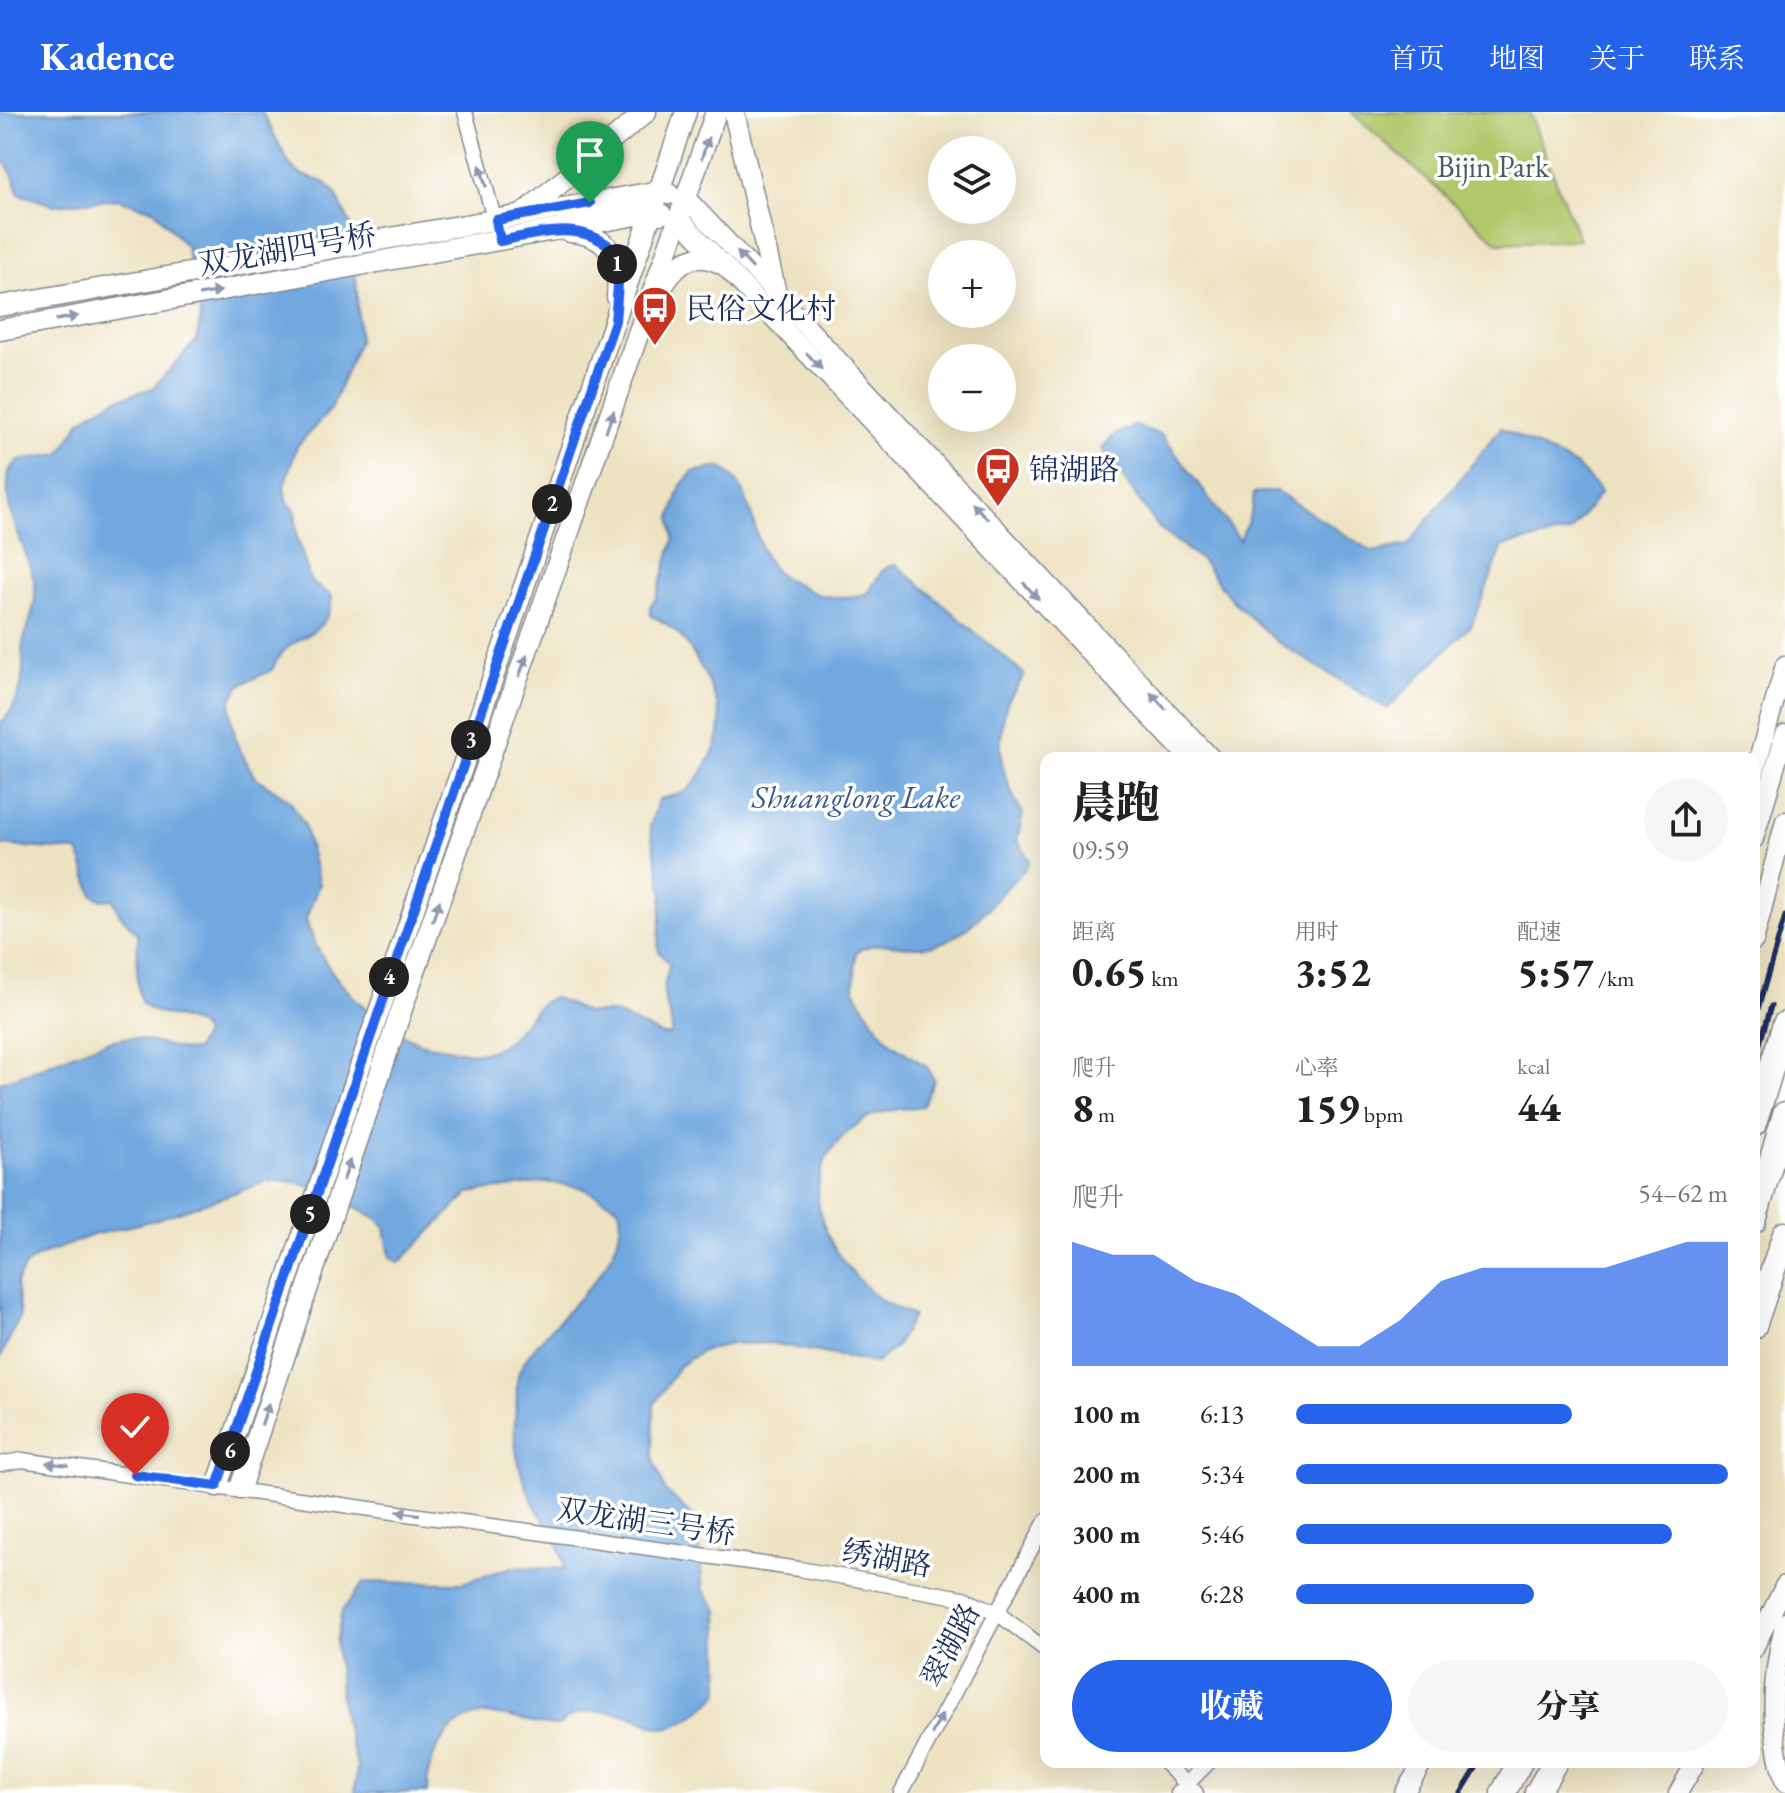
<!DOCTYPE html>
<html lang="zh">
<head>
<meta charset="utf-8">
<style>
	body { margin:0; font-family:"EB Garamond","Noto Serif SC",serif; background:#f6f6f6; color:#222; height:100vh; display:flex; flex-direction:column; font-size:30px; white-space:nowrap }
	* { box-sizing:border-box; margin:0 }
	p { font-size:26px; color:#767676 }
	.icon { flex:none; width:44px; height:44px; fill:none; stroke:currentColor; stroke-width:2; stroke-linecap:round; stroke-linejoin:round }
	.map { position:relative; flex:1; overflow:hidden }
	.details { position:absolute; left:1040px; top:640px; width:720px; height:1016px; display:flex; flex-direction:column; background:#fff; border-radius:16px; box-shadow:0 8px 32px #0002 }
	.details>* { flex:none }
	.buttons { position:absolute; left:928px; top:24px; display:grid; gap:16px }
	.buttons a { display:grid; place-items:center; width:88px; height:88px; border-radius:50%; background:#fff; box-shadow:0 8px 32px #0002; font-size:40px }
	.pin { position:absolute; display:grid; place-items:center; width:68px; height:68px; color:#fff; margin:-82px -34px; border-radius:50% 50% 50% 0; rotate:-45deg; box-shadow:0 0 8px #0007 }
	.pin .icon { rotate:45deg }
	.km { position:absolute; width:40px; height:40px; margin:-20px; border-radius:50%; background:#222; color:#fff; font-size:22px; line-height:40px; text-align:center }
	.round { display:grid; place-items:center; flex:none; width:84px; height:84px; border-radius:42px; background:#f6f6f6 }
	.overview { display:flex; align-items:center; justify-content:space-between; height:136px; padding:0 32px }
	h1 { font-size:44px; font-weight:800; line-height:60px }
	.metrics { display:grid; grid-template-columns:repeat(3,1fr); gap:12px; height:136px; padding:8px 32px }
	.metrics div { display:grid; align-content:center }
	.metrics b { font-size:40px; font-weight:800 }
	.metrics small { font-size:22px; font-weight:400 }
	.metrics p { font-size:22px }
	.chart { height:224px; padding:16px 32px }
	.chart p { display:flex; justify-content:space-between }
	.chart svg { width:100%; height:144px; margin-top:8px; fill:#2563eb; opacity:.7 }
	.button { display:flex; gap:16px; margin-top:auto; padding:16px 32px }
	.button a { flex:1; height:92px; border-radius:48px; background:#2563eb; color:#fff; font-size:32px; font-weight:800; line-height:92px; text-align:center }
	.button a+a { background:#f6f6f6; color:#222 }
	ul { padding:0 32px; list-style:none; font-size:26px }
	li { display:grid; grid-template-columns:128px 96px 1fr; align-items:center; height:60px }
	li i { height:20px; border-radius:10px; background:#2563eb }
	header { display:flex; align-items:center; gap:48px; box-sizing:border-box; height:112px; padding:0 40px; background:#2563eb; color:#fff }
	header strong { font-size:38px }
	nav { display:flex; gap:44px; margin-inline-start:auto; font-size:28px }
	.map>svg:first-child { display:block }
	.green { fill:#b2c76b; stroke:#667b64; stroke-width:2 }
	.water { fill:#71a8df; stroke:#466c9e; stroke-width:2 }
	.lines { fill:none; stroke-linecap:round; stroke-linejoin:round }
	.minor-casing { stroke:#848890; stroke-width:17 }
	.tertiary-casing { stroke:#848890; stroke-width:21 }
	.secondary-casing { stroke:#848890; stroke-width:23 }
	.trunk-casing { stroke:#848890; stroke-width:27 }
	.minor { stroke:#fff; stroke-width:14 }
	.tertiary { stroke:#fff; stroke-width:18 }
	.secondary { stroke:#fff; stroke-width:20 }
	.trunk { stroke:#fff; stroke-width:24 }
	.rail { stroke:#1b2f5e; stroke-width:5 }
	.oneway { fill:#8d97ae }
	.route-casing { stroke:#fff; stroke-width:16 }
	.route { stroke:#2563eb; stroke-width:10 }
	.labels { text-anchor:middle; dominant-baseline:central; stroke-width:7; stroke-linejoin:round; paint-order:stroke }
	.park-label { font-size:30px; fill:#485d62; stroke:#fff }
	.street-label { font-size:30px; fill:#1b2f5e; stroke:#fff }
	.poi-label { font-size:30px; fill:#1b2f5e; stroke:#fff; text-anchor:start }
	.water-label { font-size:32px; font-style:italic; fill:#39598b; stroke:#fff }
</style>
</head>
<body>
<header>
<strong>Kadence</strong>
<nav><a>首页</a><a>地图</a><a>关于</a><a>联系</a></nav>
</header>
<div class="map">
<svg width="1785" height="1681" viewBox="0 0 1785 1681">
	<rect width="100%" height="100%" fill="#fff"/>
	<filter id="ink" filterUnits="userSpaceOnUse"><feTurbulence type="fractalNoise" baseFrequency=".0125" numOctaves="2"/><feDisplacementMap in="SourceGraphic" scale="16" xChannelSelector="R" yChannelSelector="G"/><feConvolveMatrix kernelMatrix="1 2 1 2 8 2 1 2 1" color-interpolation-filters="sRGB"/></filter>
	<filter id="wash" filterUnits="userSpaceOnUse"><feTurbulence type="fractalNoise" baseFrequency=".006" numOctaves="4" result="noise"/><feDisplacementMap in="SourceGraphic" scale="32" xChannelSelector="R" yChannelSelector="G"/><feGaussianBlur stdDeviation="1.8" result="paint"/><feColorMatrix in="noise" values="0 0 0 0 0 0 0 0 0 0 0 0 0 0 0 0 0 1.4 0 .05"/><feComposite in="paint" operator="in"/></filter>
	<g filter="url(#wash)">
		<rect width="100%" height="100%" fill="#ede2c1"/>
		<path class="green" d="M1351,0H1529L1579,128L1498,131Z"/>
		<path class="water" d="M0,0H262L290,53L300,62L326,71L336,82L354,120L359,228L331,297L297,334L284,374L286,388L295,398L297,425L311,470L332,484C329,532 288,516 272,558L240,573L231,588V606L237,632L254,664L290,689L304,712L319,773L306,806C319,859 368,907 417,930C426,934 437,934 447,936C461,939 474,943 489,939C520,929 529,894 553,885L587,901H614L662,923H671C675,909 663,893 664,878C664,868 669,861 669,852L658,838L663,781L650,715L658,688C668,684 679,684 687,678C697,670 703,659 709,648C729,614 719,588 701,555C688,531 676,514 651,504L650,494L656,487L674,427L671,406L681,373L693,360L719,355C756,372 749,426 772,455C783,468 795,470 808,478C823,487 852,487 868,481C877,469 880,453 897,453L1024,562C1020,574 1009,583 1006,595C995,638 1001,665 1023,702L1017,728L1030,748L1026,756C995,783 972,827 929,834C901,839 882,825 856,840L854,878L874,910L891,931L927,955L934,968L923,994C904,997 882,997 864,1008C785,1058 819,1139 881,1188C890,1195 903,1198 913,1204L896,1234L876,1251L770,1231L731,1232L704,1238L679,1254L654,1293L653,1345L665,1378L696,1407L703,1477L718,1498L720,1579C711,1593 680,1615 664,1616C655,1616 648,1611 640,1607C616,1598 577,1593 558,1614C537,1614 518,1605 497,1603C451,1598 427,1640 427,1681H355L357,1654L342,1600L336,1531L342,1499L364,1470L462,1471L512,1455L564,1457C563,1432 548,1417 537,1397C519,1365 511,1332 516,1296C518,1285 515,1271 519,1260C541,1211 634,1157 619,1096L583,1076L547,1070L469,1081L399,1151L390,1145L385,1115L379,1108C343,1088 311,1067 269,1069L158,1107L93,1123L39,1144L25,1154L16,1171L20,1204L0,1247V970C43,958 81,934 124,926C135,924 174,936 186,939L195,938L204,923L201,915C182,902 156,907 141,890L137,870L138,822L120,803L113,787L102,788L93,783L78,739L0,733V611C15,600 23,574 23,556C24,547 21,540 23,531C29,510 40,486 33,464C24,428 0,396 10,357L19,348L60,342L80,310L91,301L115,288L153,276L197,228L201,204L186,134L154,98L117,87L54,93L19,82L13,63L0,43Z
			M1135,314L1162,323L1240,428L1252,398L1254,381L1276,379L1373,440L1408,433L1501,316L1577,354L1601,380L1570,420L1503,434L1472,512L1387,597L1276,529L1231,487L1201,448L1159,416L1102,336L1115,322Z"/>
	</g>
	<g filter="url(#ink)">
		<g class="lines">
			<g class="minor-casing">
				<path id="minor" d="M465,0L497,117
					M0,1352L22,1348L799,1457L963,1486L996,1500L1046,1538
					M1164,1650L1196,1681
					M901,1681L1046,1409
					M1178,1681L1209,1650"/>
			</g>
			<g class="tertiary-casing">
				<path id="tertiary" d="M688,88L1211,646
					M681,108L1189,646
					M1754,662L1785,553
					M1754,727L1785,622
					M1754,829L1785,709
					M1785,1510C1771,1564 1768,1618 1785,1671
					M1754,1536L1785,1473
					M1404,1681L1423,1650
					M1678,1681L1696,1650"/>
			</g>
			<g class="secondary-casing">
				<path id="secondary" d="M734,0L776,181
					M523,102L646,0
					M570,120C611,123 620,148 617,185
					M664,172C679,149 695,138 722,152
					M0,194L660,79L669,82
					M0,218L653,100L661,102
					M217,1374L686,0
					M240,1376L410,873L716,0"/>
			</g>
			<g class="trunk-casing">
				<path id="trunk" d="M1754,1012L1785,912
					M1754,1109L1785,1002
					M1754,1214L1785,1122
					M1503,1681L1520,1650
					M1537,1681L1555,1650"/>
			</g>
			<use href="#minor" class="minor"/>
			<use href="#tertiary" class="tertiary"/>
			<use href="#secondary" class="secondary"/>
			<use href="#trunk" class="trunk"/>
			<path class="rail" d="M1754,911L1785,804
				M1754,952L1771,894
				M1461,1681L1480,1650"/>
		</g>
		<defs><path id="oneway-solid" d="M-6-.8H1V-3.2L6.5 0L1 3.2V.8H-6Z" transform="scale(2)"/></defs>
		<g class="oneway">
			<use href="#oneway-solid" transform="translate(705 36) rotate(-72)"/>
			<use href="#oneway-solid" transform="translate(483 64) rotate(-106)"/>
			<use href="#oneway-solid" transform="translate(745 148) rotate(-133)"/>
			<use href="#oneway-solid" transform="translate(210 181) rotate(-10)"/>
			<use href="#oneway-solid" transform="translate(67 206) rotate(-10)"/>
			<use href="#oneway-solid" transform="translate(814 249) rotate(47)"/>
			<use href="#oneway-solid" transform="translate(610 309) rotate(-70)"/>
			<use href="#oneway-solid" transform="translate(980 399) rotate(-133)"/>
			<use href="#oneway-solid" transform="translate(1031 479) rotate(47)"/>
			<use href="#oneway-solid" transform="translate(523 554) rotate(-70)"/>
			<use href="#oneway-solid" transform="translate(1158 589) rotate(-133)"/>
			<use href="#oneway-solid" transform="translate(436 799) rotate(-70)"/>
			<use href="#oneway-solid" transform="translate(347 1058) rotate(-71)"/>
			<use href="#oneway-solid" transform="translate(265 1302) rotate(-72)"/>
			<use href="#oneway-solid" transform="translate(57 1352) rotate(-173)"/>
			<use href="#oneway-solid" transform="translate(408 1401) rotate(-172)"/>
			<use href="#oneway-solid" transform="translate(937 1612) rotate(-62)"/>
		</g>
	</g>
	<g class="lines" filter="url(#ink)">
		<g class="route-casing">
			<path id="route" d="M135,1363L217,1374L615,209L619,161L608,133C576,109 536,122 500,129L496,108L590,91"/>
		</g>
		<use href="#route" class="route"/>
	</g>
	<defs>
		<g id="bus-pin" transform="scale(2.3)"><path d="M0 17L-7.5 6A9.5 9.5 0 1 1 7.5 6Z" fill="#c8321e" stroke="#fff"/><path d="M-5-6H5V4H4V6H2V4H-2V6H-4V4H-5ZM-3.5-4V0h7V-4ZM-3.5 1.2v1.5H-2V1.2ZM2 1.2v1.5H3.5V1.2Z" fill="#fff"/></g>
	</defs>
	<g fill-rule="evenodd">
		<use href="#bus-pin" x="655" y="196"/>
		<use href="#bus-pin" x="998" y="357"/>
	</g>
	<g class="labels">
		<g class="park-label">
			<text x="1493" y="54">Bijin Park</text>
		</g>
		<g class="street-label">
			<text transform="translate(287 137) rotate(-10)">双龙湖四号桥</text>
			<text transform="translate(646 1409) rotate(8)">双龙湖三号桥</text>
			<text transform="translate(887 1446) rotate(10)">绣湖路</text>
			<text transform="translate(950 1533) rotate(-62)">翠湖路</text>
		</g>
		<g class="poi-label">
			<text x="686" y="196">民俗文化村</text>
			<text x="1029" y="357">锦湖路</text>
		</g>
		<g class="water-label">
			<text x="856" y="685">Shuanglong Lake</text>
		</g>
	</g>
</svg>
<div class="buttons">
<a><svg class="icon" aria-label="layers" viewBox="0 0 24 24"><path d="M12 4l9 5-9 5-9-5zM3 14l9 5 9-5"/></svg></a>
<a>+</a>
<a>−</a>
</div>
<div class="pin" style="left:590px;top:91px;background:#1e9e55"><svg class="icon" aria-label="arrive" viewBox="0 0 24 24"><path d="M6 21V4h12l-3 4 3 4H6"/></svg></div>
<div class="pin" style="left:135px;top:1363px;background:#d93025"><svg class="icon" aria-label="check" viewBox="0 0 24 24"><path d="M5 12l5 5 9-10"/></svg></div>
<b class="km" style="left:617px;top:152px">1</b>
<b class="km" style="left:552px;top:392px">2</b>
<b class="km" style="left:471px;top:628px">3</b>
<b class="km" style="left:389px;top:865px">4</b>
<b class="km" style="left:310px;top:1102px">5</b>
<b class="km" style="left:230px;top:1339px">6</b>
<section class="details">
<div class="overview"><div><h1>晨跑</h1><p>09:59</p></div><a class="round"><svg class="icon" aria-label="share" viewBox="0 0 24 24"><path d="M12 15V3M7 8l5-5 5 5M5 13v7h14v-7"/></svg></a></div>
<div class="metrics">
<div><p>距离</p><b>0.65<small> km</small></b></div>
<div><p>用时</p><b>3:52</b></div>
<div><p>配速</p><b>5:57<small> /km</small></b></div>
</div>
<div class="metrics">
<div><p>爬升</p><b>8<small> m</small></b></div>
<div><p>心率</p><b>159<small> bpm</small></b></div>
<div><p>kcal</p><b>44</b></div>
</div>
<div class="chart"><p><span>爬升</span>54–62 m</p>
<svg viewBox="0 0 160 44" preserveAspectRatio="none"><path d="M0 44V6L10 10L20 10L30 18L40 22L50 30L60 38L70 38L80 30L90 18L100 14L110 14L120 14L130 14L140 10L150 6L160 6V44z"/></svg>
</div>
<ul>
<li><b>100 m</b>6:13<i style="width:64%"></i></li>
<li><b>200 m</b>5:34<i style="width:100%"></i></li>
<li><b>300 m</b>5:46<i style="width:87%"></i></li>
<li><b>400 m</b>6:28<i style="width:55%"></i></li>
</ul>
<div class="button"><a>收藏</a><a>分享</a></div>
</section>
</div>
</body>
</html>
